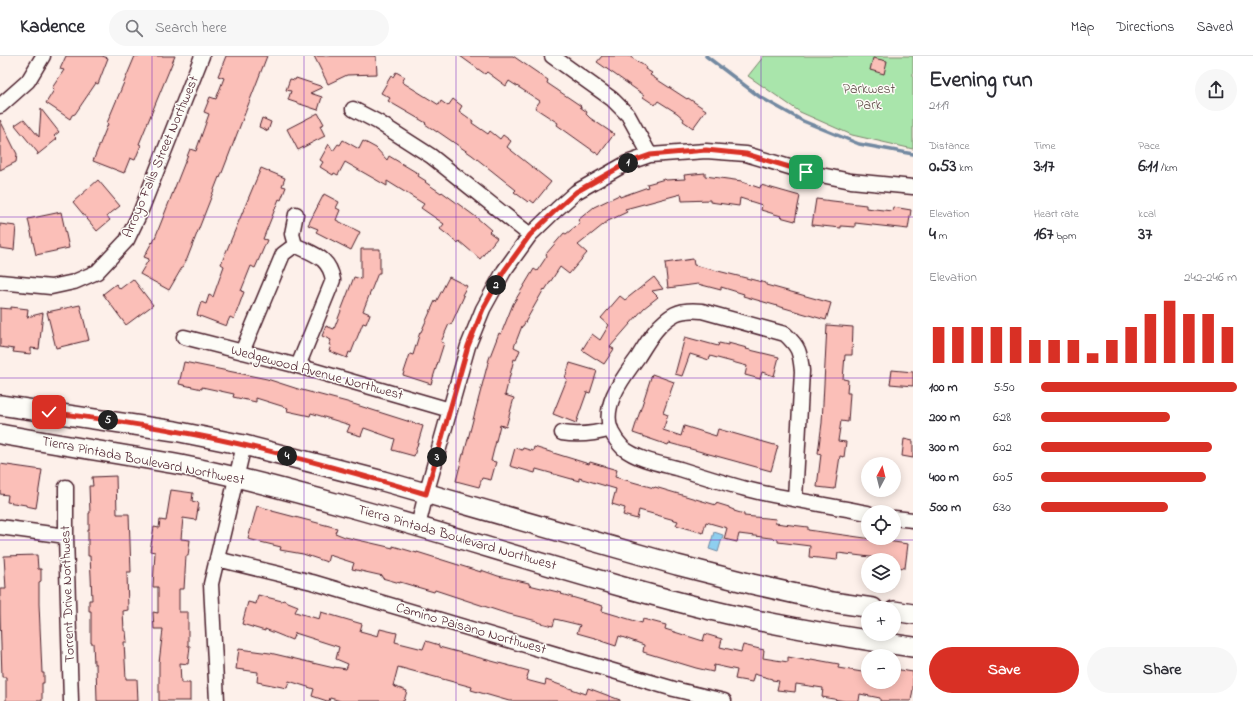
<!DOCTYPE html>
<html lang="en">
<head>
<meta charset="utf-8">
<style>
	body { margin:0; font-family:"Indie Flower",sans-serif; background:#f7f7f7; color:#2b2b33; height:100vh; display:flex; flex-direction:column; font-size:15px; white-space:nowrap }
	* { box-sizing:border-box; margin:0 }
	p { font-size:13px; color:#7c7c81 }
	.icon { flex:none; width:22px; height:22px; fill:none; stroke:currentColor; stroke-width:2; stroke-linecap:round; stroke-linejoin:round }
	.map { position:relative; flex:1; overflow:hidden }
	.side { display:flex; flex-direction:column; background:#fff; width:340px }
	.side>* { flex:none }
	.needle { width:26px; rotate:7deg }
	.controls { position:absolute; left:861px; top:401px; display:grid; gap:8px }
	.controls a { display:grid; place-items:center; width:40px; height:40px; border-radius:50%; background:#fff; box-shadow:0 2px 10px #0003; font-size:20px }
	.pin { position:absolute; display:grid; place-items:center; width:34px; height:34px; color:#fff; margin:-17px; border-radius:8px; box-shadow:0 2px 6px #0006 }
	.km { position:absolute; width:20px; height:20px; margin:-10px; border-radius:50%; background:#222; color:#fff; font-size:11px; line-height:20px; text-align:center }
	.round { display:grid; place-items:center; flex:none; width:42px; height:42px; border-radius:21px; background:#f7f7f7 }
	.head { display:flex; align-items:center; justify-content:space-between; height:68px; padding:0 16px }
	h1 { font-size:22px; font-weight:800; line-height:30px }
	.metrics { display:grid; grid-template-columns:repeat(3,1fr); gap:6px; height:68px; padding:4px 16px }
	.metrics div { display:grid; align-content:center }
	.metrics b { font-size:17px; font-weight:800 }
	.metrics small { font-size:11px; font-weight:400 }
	.metrics p { font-size:11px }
	.chart { height:112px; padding:8px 16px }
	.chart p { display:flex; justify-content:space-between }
	.chart svg { width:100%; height:72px; margin-top:4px; stroke:#d93025; stroke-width:6 }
	.cta { display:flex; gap:8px; margin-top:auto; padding:8px 16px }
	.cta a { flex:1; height:46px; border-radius:24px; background:#d93025; color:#fff; font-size:16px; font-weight:800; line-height:46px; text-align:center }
	.cta a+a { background:#f7f7f7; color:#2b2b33 }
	ul { padding:0 16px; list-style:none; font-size:13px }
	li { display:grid; grid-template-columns:64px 48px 1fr; align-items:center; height:30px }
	li i { height:10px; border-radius:5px; background:#d93025 }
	header { display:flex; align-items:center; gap:24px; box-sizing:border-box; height:56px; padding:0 20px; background:#fff; border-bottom:1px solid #e1e1e2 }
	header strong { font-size:19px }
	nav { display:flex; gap:22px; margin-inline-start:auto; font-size:14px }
	.search { width:280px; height:36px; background:#f7f7f7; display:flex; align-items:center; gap:10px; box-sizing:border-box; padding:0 14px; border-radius:22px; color:#7c7c81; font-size:15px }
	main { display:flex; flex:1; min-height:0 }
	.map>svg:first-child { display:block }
	.green { fill:#a9e5ab; stroke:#7a826b }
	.water { fill:#8ecfef; stroke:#7389a1 }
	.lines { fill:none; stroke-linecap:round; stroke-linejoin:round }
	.stream { stroke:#7389a1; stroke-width:3.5 }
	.building { fill:#fbbfb8; stroke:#4a1f2b }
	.street-casing { stroke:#4a1f2b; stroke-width:17 }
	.secondary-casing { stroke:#4a1f2b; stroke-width:22 }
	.street { stroke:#fdfcf7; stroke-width:14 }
	.secondary { stroke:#fdfcf7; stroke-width:19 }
	.route-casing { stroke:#fff; stroke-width:8 }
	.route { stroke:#d93025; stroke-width:5 }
	.grid { fill:none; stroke:#7b2cbf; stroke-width:1; stroke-opacity:0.55 }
	.labels { text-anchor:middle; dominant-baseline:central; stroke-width:3; stroke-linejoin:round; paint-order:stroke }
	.park-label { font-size:14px; fill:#62504b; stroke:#fdfcf7 }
	.street-label { font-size:14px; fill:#4a1f2b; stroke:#fdfcf7 }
</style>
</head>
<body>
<header>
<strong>Kadence</strong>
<div class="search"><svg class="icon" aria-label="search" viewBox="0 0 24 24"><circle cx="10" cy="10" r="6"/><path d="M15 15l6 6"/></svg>Search here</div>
<nav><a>Map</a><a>Directions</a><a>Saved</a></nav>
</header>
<main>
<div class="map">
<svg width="913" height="645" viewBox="0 0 913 645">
	<rect width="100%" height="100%" fill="#fdf0ea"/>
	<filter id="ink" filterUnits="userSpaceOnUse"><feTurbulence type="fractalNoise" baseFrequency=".025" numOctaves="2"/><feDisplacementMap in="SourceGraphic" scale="8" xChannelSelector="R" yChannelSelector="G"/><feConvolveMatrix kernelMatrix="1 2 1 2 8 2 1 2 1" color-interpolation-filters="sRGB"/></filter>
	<g filter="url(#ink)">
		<path class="green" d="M764,0H913V93L852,79L800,56L748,20Z"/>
		<path class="water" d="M714,476L723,479L718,496L709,493Z"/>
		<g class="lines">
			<path class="stream" d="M706,0L760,41L803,65L859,88L913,98"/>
		</g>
		<path class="building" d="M66,0H102L108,2L98,28L96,27L75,58L72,59L70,63L46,47L54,34L52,32L64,14L60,13Z
			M135,0H175L139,88L141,89L135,104L130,102L124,117L93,105L108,68L107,67Z
			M226,0H267L220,122L219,121L187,203L169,234L140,218L149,203L144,201L152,186L153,187L190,93L196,95L209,58L204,56L210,41L216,43L224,22L218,20Z
			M314,0H376L377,18L347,19L328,28Z
			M460,0H513L548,24L547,27L581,50L580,51L587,56L586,58L590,62L614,78L599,99L557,69L558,67L535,52L540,45L509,25L506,30L487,16L485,18Z
			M602,0H629L646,11L645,13L652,17L650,19L687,43L688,42L706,54L693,72L683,65L684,63L677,57L658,45L655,49L643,41L644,39L597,6Z
			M873,2L887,5L884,18L870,14Z
			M396,16L405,21L402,26L439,49L441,45L448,50L453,43L462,50L459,55L473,65L472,67L488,78L490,75L500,83L503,79L511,85L507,91L551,126L534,147L530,144L528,146L514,136L516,134L472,99L437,75V76L425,68L426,67L388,45L390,42L381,37L391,20L393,21Z
			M296,22L323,31L310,37L322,41L318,54L288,44L291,35L286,34L290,23L295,24Z
			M41,53L59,76L54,80L57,83L37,99L38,97L15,69L24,63L39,81Z
			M318,57L324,68L320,70L325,80L298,94L287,73Z
			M262,62L271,66L268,75L259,71Z
			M0,64L17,98L16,106L0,114Z
			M343,84L359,93L363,85L376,92L387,104L389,100L419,118L418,120L426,125L425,126L441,137L442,136L476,161L491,174L489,176L497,182L480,203L459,185L458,187L440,173L444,168L421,152L424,148L387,125V130L345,106L338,119L334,117L333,119L320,111L323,106L320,104L329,88L333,95L338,88L340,89Z
			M261,112L285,122L282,130L286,131L281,144L279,143L263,183L267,184L262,196L255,212L251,210L241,235L244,236L234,263L230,261L226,270L197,259L201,246L206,248L209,239L213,241L224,210L221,208Z
			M705,117V120L742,125V126L760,132L761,129L800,140L795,165L780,161L781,160L761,154L762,149L740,142L739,150L710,146V144L682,145L681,138L625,153L627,156L608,165L578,189L587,197L569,218L560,211L545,234L544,233L523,270H522L514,291L520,294L516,304L514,303L505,339L514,342L506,371L500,369L491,405L496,406L491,424L482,422L479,431L456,425L463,398H464L489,303L499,277L501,278L513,248L534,213L537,215L547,200L546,198L564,177L566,178L580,167L578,164L594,151L619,139L620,141L648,131L647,128L665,123L666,124L685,123L684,119Z
			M98,124L120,150L107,160L110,164L97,175L73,146Z
			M324,138L339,146L336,152L340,154L336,164L360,176L351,194L316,176L318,173L308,169Z
			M816,143L866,149V152L892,155L893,151L911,154L908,173L855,167V171L841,170V172L812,169Z
			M61,156L69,192L36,199L28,163Z
			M0,168L16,170L14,194L0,192Z
			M361,193H380V217H378L363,255L370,258L366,268L363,267L351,297L349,296L347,302L329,295L331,289H329L331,284L322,280L326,270L334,273L354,221L361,223Z
			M693,203L694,209L766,227V229L831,247L826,264L743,240L744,238L721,231V234L698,228L668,232L665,207Z
			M449,221L467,230L462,239L464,240L451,269L449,268L441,286L444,287L431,328L403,319L410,298L413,299L420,276H421L435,245L436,246Z
			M654,221L663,233L652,235L658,241L644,252L610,291L614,293L604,308L582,294L592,278L600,284L609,269L601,262L620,240L625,244Z
			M133,223L153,249L126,269L103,238L116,228L120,233Z
			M80,249L89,284L56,292L47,256Z
			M11,251L28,253L27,261L43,257L39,293L31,292V298L13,296L14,293L0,291V252L11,253Z
			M827,269L853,271L852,299H845L843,323L848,324L847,337H850L848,366L841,365L838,385L846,386L844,401L840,400L835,433L817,431L821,398L818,397L822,367Z
			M685,281L718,290L719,287L728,289V287L747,292L746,293L779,301L774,320L762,316L760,323L745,319L747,310L710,300L709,304L690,298L682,320L675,318Z
			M184,306L267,323L298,333L347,346L423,370L414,400L392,394L395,383L364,372L361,380L347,376L350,369L311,357L310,360L287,355L288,352L256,342V346L233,341L234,338L202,331V333L179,328Z
			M570,307L597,315L590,337L587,336L576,367L553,358L567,323L565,322Z
			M892,314L913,316V330L890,328Z
			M652,318L674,326L663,357L668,359L663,374L681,380L684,370L716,380L718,373L778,390L771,415L669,387L668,389L633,377Z
			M904,383L913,385V402L902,400Z
			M534,391L589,408L590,406L617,414L615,421L654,432L655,431L716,449V447L729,451V452L734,454V455L744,458V460L776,463L775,467L808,471V474L908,488L905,512L894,511V504H878V502L838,497L837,504L809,501L810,490L778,486V483L739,478L737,486L724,483L727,472L706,466L703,477L676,469L678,465L639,454L637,463L623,459L625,452L612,448L616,433L579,422V425L536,413L535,417L510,410L515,392L522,394L523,392L533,395Z
			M0,408L42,414L36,452L26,450V449L7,446L8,439L0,438Z
			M116,420L117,458H129L131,516H127L128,554L123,555L124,575H126L127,586H124L126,623H137L138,645H97L96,608H94L93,587H91V555H89V544H92L91,520L90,500H88V474H89V457H90L89,430H93L92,421Z
			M171,434L193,437L192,445L199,447L196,464L183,462L181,483L190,484L188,500H186L184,533H179V556H188V590H190L188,608L180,607L181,627H190V645H159V607L163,573H154L153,556L158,557V531H153L155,496L150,495L154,471L159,472L160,464L166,465Z
			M257,450L272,454V455L337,472L335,477L345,481L393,492V490L417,497V496L481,516V514L498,520L529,527V529L562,537L561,538L603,550L602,555L642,567L643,563L666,569L665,573L703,585L705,578L722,583L720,591L741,596L743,589L764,594L763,602L788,606V601L810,605L811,603L839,608L838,612L868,617V626H894V613L913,616V633L911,645H880V642L860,638L859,645H845L822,641L823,632L796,628L795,636L777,634L779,625L772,624V623L754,618L752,626L735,623L737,614L714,609L713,616L696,612L643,596L644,589L619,580L616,590L601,585L602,584L577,577L580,569L555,563L553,570L537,566V565L505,557L435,534L434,536L400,526V527L382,522L383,520L352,513L354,507L329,499L327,506L303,498L280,494L281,491L248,483Z
			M37,499L38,513H41V525L39,526V548L42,617H44V627H42V645H6V621H2L0,557V533H6L4,500Z
			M258,539L282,545L283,544L298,550L295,556L319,563L321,556L362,568L360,575L378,580L380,573L397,577L395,586L423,593L426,585L439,589V591L529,615L526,624L545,629L546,624L586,638L588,632L620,644V645H509L471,634L472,631L398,611L393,630L407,635L404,645H341L330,642L329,645H327L312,640L314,633L289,625L287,632L257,626L258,616L236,613L239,593L270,597L334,612V611L346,613L348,608L336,603L339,591L295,577L292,584L265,573V575L242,568L248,546L256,548Z"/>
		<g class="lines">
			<g class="street-casing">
				<path id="street" d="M552,0L612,43L628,59L650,99
					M0,50L28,25L43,0
					M353,53L378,66L431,100L530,179
					M296,158L292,178L295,189C315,199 329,201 333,224L298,310
					M0,226L51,231L74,226L97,216L127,184L140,157L202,0
					M184,281L298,310L450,354
					M242,296L283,198L295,189
					M562,377C580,380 594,378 611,373
					M66,431V480L71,645
					M795,443L802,315C800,296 799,291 785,278L702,255C693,254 683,254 675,258C658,267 648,285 638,301C624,321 601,348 611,375C614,381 618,387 623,392C638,404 662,408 680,413C702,420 724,427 746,433C786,443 828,449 868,457
					M894,462L913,464
					M418,470L426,438L468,290L483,253L504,215L530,179L557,153L576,136L627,107L650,99L706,95L746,98L806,116L851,125L913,131
					M0,471L66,480
					M217,503L312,526L674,633L724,645
					M217,645L211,528L244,389"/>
			</g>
			<g class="secondary-casing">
				<path id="secondary" d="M0,349L175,375L244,389L383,425L677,509L752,528L832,546L873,552
					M0,378C60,389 121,398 181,409C237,420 292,435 346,450C478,486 608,531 741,561C798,573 855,583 913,591
					M894,555L913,558"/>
			</g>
			<use href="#street" class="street"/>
			<use href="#secondary" class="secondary"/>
		</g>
	</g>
	<g class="lines" filter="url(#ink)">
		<g class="route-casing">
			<path id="route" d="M49,356C91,362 133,367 175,375C260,390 343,413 426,438L468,290L483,253L504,215L530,179L557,153L576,136L627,107L650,99L706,94L746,98L806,116"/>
		</g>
		<use href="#route" class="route"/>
	</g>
	<path class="grid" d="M152,0V645M304,0V645M456,0V645M609,0V645M761,0V645M0,161H913M0,322H913M0,484H913"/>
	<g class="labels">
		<g class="park-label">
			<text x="869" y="33">Parkwest<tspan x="869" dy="16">Park</tspan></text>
		</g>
		<g class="street-label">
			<text transform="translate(161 101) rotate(-67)">Arroyo Falls Street Northwest</text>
			<text transform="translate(317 317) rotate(15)">Wedgewood Avenue Northwest</text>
			<text transform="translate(143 405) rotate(11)">Tierra Pintada Boulevard Northwest</text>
			<text transform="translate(457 482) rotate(16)">Tierra Pintada Boulevard Northwest</text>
			<text transform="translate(68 538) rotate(-92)">Torrent Drive Northwest</text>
			<text transform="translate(471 573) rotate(16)">Camino Paisano Northwest</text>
		</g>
	</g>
</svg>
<div class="controls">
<a><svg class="needle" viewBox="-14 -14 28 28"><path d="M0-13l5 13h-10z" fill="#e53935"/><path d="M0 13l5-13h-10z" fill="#7c7c81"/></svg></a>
<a><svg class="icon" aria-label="locate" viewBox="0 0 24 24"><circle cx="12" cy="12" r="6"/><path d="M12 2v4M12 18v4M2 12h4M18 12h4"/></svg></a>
<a><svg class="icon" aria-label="layers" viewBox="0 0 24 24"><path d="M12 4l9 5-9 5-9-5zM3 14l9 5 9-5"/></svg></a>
<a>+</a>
<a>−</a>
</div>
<div class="pin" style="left:806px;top:116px;background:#1e9e55"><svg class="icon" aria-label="arrive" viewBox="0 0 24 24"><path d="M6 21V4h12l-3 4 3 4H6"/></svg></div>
<div class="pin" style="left:49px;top:356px;background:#d93025"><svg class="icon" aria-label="check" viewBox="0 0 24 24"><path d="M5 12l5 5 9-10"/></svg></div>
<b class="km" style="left:628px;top:107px">1</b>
<b class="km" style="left:496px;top:229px">2</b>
<b class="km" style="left:437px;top:401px">3</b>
<b class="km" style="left:287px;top:400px">4</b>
<b class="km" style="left:108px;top:364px">5</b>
</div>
<section class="side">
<div class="head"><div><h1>Evening run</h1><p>21:19</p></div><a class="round"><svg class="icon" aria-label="share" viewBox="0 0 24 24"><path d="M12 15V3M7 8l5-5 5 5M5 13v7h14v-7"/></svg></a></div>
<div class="metrics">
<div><p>Distance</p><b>0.53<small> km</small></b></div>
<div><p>Time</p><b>3:17</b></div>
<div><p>Pace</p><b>6:11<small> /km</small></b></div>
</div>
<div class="metrics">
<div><p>Elevation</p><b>4<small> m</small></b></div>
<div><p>Heart rate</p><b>167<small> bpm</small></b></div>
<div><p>kcal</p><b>37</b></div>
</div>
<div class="chart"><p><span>Elevation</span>242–246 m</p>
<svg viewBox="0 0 160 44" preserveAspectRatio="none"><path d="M5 44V22M15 44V22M25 44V22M35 44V22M45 44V22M55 44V30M65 44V30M75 44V30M85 44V38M95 44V30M105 44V22M115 44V14M125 44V6M135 44V14M145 44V14M155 44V22"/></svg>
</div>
<ul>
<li><b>100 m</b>5:50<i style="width:100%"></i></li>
<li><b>200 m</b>6:28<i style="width:66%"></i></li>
<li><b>300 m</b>6:02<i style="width:87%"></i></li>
<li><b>400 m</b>6:05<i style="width:84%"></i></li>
<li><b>500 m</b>6:30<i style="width:65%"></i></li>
</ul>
<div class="cta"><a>Save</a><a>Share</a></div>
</section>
</main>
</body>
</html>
